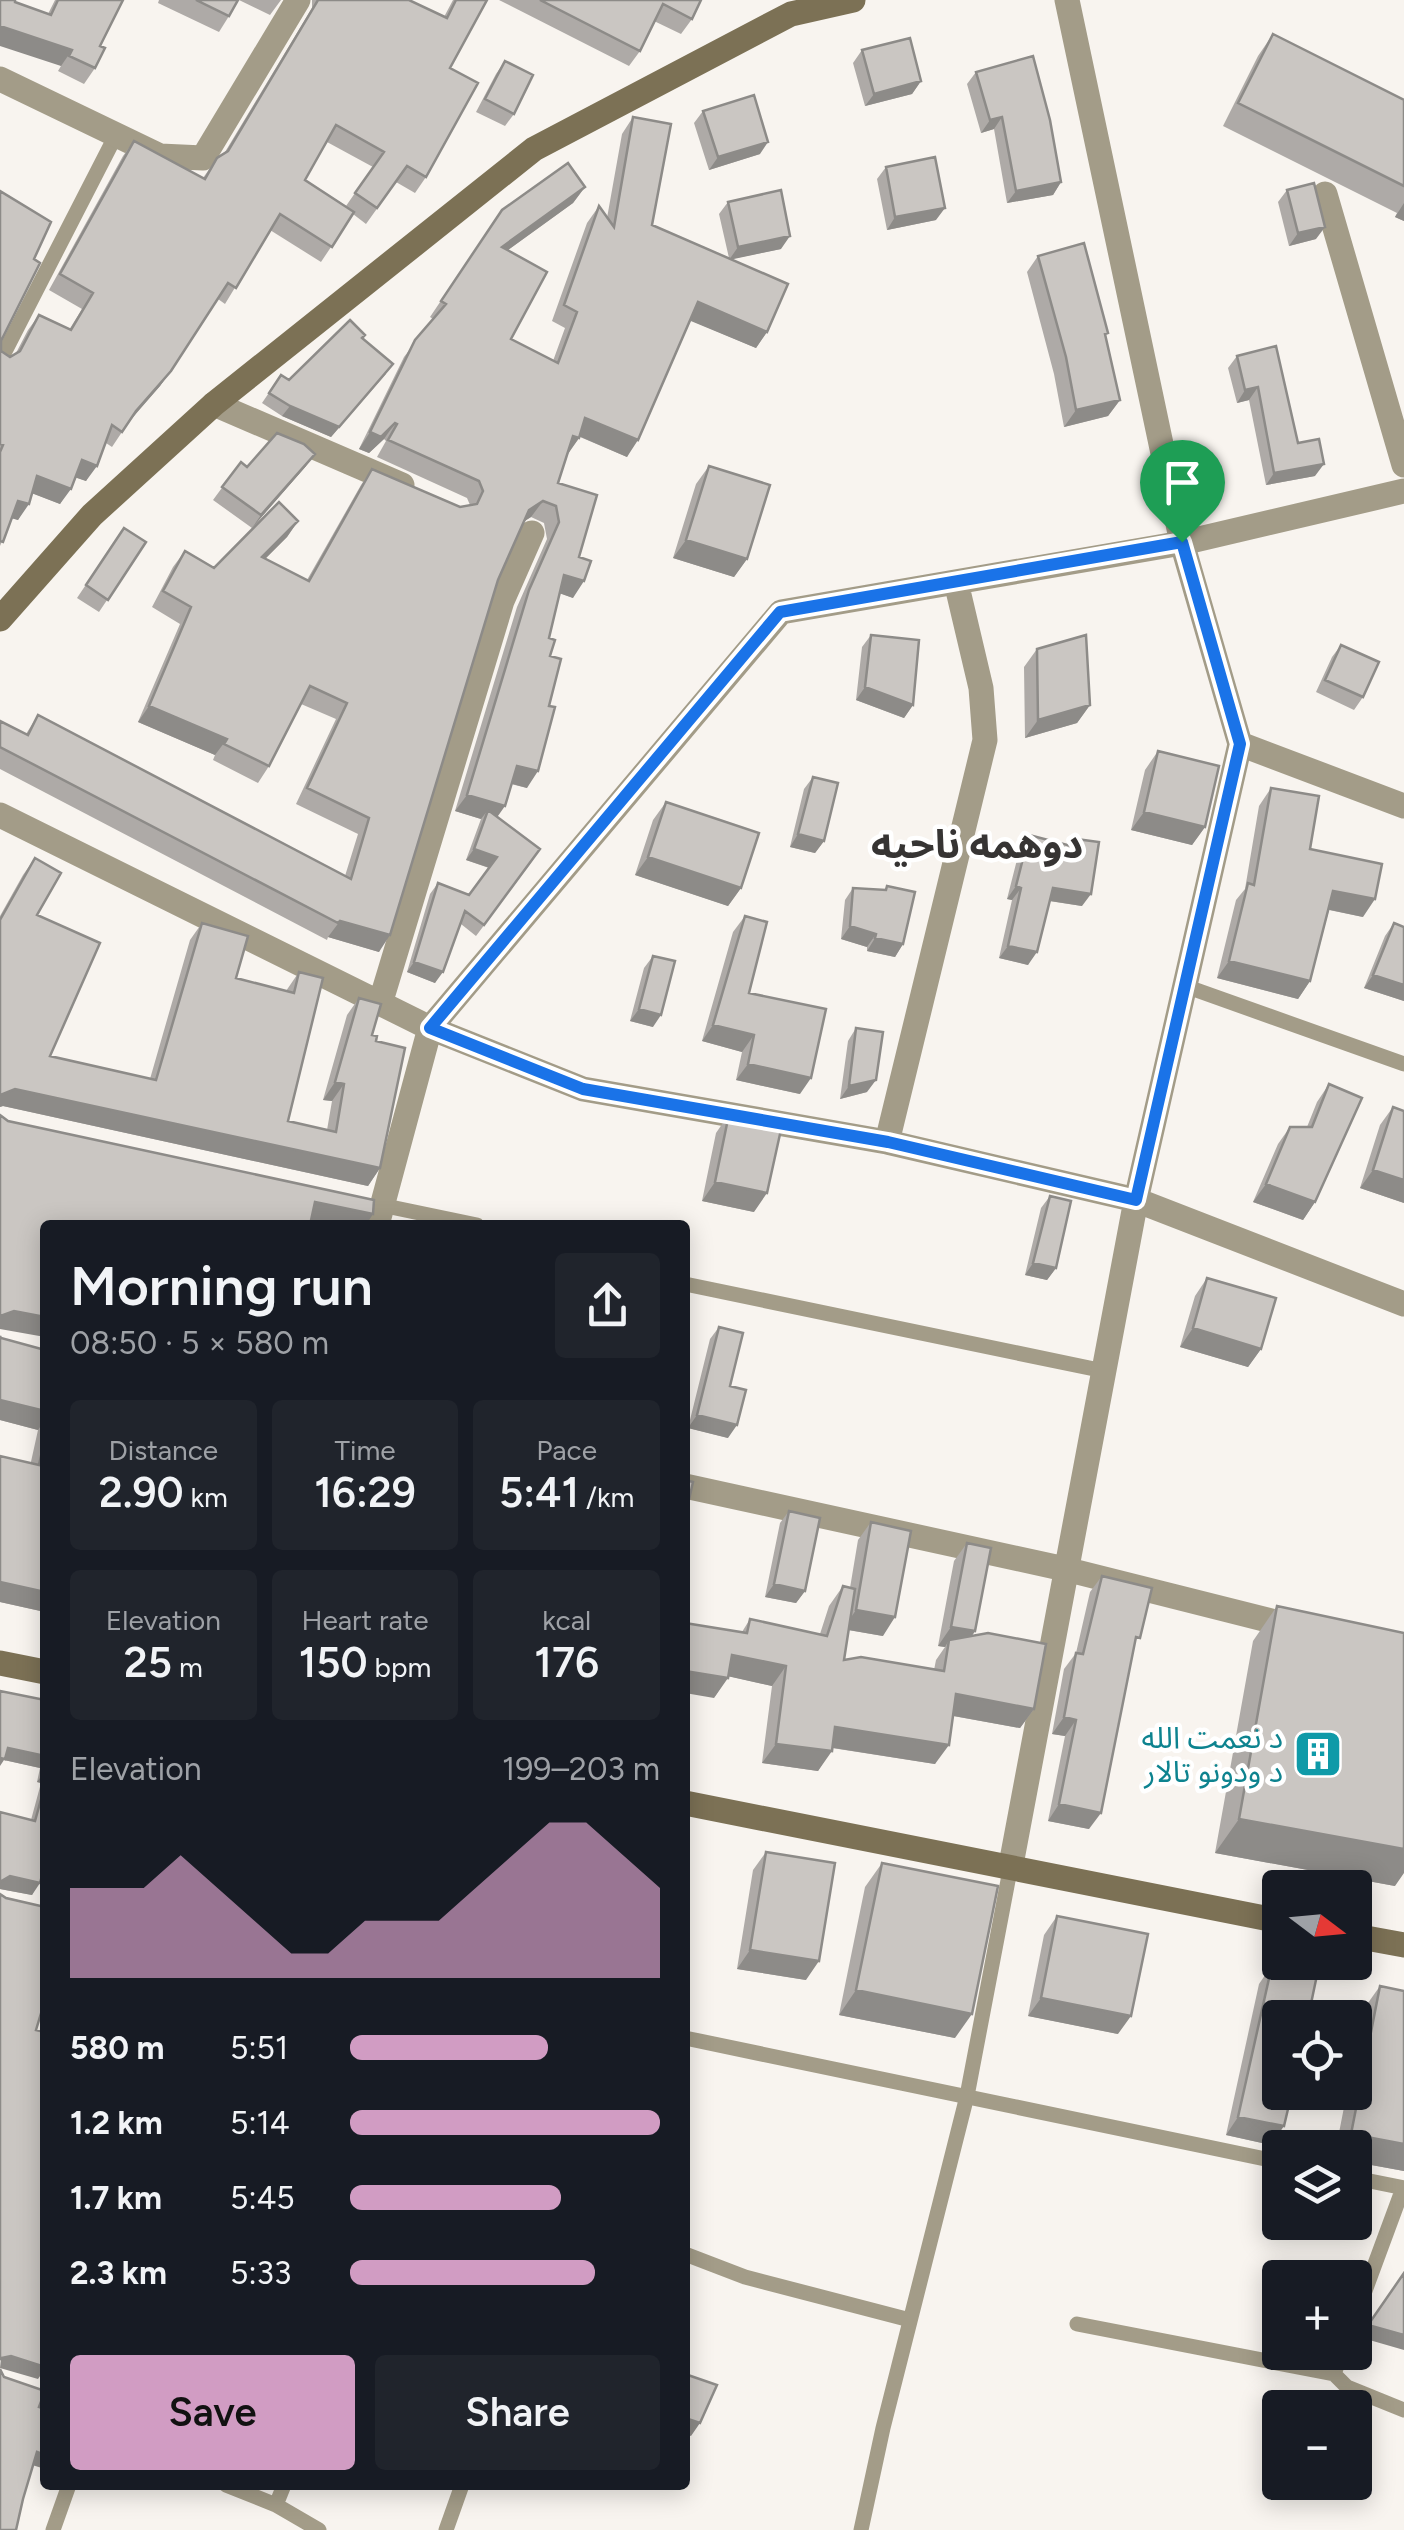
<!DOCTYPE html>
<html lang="en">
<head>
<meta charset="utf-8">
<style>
	body { margin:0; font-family:Figtree,"Noto Sans Arabic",sans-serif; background:#20242c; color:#f1f3f6; height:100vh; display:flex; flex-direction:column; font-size:38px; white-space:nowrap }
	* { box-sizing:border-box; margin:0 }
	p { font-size:32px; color:#9ea1a6 }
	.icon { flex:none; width:55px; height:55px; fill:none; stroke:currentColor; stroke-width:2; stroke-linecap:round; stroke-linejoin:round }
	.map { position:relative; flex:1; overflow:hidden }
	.details { position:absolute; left:40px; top:1220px; width:650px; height:1270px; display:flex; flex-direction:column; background:#171b24; border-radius:10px; box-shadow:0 5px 25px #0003 }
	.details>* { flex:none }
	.needle { width:65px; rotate:106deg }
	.buttons { position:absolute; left:1262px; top:1870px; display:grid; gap:20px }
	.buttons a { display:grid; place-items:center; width:110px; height:110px; border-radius:10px; background:#171b24; box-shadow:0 5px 25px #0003; font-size:50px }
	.pin { position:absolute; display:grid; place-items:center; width:85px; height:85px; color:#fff; margin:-102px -42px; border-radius:50% 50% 50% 0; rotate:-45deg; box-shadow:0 0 10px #0007 }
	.pin .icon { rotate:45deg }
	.round { display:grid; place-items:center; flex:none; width:105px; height:105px; border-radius:10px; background:#20242c }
	.summary { display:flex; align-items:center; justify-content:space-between; height:170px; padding:0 30px }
	h1 { font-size:55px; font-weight:600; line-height:75px }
	.figures { display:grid; grid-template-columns:repeat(3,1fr); gap:15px; height:170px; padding:10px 30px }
	.figures div { display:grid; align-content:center; border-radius:10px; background:#20242c; text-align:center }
	.figures b { font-size:42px; font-weight:600 }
	.figures small { font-size:28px; font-weight:400 }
	.figures p { font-size:28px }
	.chart { height:280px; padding:20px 30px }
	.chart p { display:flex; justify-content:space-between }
	.chart svg { width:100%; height:180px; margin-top:10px; fill:#d19cc3; opacity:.7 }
	.primary-button { display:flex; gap:20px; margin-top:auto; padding:20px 30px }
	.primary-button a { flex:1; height:115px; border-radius:10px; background:#d19cc3; color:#111; font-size:40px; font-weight:600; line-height:115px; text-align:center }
	.primary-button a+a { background:#20242c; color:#f1f3f6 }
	ul { padding:0 30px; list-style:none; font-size:32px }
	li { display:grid; grid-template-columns:160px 120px 1fr; align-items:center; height:75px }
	li i { height:25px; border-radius:12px; background:#d19cc3 }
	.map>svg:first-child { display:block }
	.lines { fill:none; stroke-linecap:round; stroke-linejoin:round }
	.service { stroke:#a39c88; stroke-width:15 }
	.minor { stroke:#a39c88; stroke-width:25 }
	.tertiary { stroke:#a39c88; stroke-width:25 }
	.secondary { stroke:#7c7155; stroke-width:25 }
	.wall { fill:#aeaaa7; fill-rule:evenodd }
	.shaded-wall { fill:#8d8b88 }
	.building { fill:#cac6c2; stroke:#8d8b88; stroke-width:2.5 }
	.route-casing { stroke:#fff; stroke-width:20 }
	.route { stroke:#1a73e8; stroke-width:12 }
	.labels { text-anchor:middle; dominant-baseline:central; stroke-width:9; stroke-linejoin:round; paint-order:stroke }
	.culture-label { font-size:30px; fill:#0d838f; stroke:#fff; text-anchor:end }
	.district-label { font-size:40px; font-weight:bold; fill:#363433; stroke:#fff }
</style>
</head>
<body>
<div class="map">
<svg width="1404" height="2530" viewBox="0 0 1404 2530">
	<rect width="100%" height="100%" fill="#f8f4ef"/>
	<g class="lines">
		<path class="service" d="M0,361L116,135
			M1185,986L1404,1064
			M381,1205L477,1225
			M685,1284L1104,1371
			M685,2038L1280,2162
			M1355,2178L1404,2188
			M685,2254L745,2277L910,2320
			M1355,2318L1403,2188
			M1077,2324L1334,2374L1347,2387L1404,2410
			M1334,2374L1342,2352
			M226,2485L276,2505L319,2530
			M276,2505L284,2485
			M53,2530L69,2485
			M446,2530L462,2485
			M861,2530L883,2428L967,2096L1010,1870"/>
		<path class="minor" d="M0,79L160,156L203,158L298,0
			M1325,194L1404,465
			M214,404L402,485
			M0,815L430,1028L583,1089L887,1142L1136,1200L1404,1304
			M380,1004L502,601L532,533
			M887,1142L985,740L981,688L956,582
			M377,1225L430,1028L781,612L1182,543L1404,491
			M685,1486L1065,1569L1299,1628
			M1010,1870L1136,1200L1240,744"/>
		<path class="tertiary" d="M1067,0L1182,543L1240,744L1404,806"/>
		<path class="secondary" d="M0,619L92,515L214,404L534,149L791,14L853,0
			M0,1663L45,1672
			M685,1803L1280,1921
			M1355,1936L1404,1945"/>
	</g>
	<path class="wall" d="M55,0H123L100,46L95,68L84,84L58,71L61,66L15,2L48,14Z
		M159,0H238L229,16L219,32L158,3Z
		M239,0H281L270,15Z
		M312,0H409L444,17L453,0H487L450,68L426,177L415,193L396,182L366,224L353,214L321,262L270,230L225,304L218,299L160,386L128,423L112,447L106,443L86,481L75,477L60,504L32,493L18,520L12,518L0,546V191L34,259L1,341V351L10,357L16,353L28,330L39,315L69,330L82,309L49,290L123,156L134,141L203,178L217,158L225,152L312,8ZM327,142L373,167L346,206L305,180Z
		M499,0H701L692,19L681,34L654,21L640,51L629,66Z
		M1273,34L1404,100V221L1395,217L1397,213L1223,126L1258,56Z
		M862,50L921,81L912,94L865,106L853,63Z
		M505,61L514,114L505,126L476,112L496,74Z
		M976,72L1061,182L1053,195L1007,203L994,129L981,133L967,84Z
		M703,111L760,154L709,170L694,123Z
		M633,117L652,225L729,258L719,214L728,202L781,249L731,259L767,332L756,348L690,320L627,457L580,437L567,454L558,483L579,557L573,598L560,593L549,638L550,656L527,788L511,784L497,817L533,860L476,936L461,924L435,983L407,972L430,894L438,883L469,895L489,868L466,860L481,819L455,811L517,607L547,539L544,523L531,517L523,522L498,580L379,952L328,937L327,940L0,769V721L26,734L38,715L345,876L358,834L296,804L336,719L301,704L269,766L258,783L213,760L215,755L138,722L180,624L152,607L173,567L185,551L214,568L298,521L287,537L265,559L307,580L361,485L372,469L460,507L470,505L467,498L377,457L386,441L384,439L369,453L359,449L404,357L433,319L430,317L502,210L585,187L573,203L508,250L511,339L553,361L565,328L552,321L587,223L599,206L607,218L622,134Z
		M886,167L936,220L887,230L877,179Z
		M1287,190L1316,239L1289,246L1278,202Z
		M1038,256L1106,337L1120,400L1108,416L1064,427L1054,374L1027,272Z
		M362,339L386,374L331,437L282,416L262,403L281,375L289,380Z
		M1237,356L1315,476L1266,485L1249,400L1237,403L1228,368Z
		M241,462L247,467L306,466L252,528L213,500Z
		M709,466L747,559L734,577L673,558L696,484Z
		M124,528L146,542L99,612L77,598Z
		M871,635L913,705L904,718L856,700L862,647Z
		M1341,645L1363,697L1354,710L1316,692L1332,657Z
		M1037,649L1090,705L1077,723L1025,738L1024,667Z
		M1158,751L1205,827L1192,845L1131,830L1145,770Z
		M813,777L824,841L815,853L790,847L804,789Z
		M1271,788L1310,849L1363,917L1329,910L1310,981L1298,999L1217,978L1236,900L1245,889L1259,806Z
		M666,802L741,888L728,906L635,875L653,820Z
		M1029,835L1071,846L1076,839L1082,906L1049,901L1028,965L999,958L1012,900L1007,899L1020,848Z
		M35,858L37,915L50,1056L150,1079L190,940L202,923L236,978L286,991L299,972L288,1121L327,1130L332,1101L323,1100L347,1015L359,998L372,1035L376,1041L380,1168L368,1186L3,1106L0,1107V916L23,875Z
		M887,886L903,944L895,957L867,951V947L841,939L845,900L853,888L884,890Z
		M745,916L749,993L800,1094L736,1080L742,1052L702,1041L733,932Z
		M1394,923L1404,927V1001L1364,988L1385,936Z
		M653,956V1027L630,1021L644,968Z
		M856,1028L867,1092L840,1099L848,1041Z
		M1329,1084L1315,1202L1303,1220L1253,1202L1278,1144L1290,1127H1307L1317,1102Z
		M1393,1107L1404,1111V1203L1360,1188L1380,1125Z
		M729,1114L754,1212L702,1201L716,1133Z
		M1050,1196L1056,1268L1047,1280L1025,1275L1041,1208Z
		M1207,1278L1261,1349L1248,1367L1180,1347L1195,1296Z
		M719,1327L728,1438L688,1428L710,1339Z
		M0,1336L1,1338L45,1350V1612L0,1602L38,1430L0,1420Z
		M789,1511L805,1591L796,1603L765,1597L780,1523Z
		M871,1522L883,1636L848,1630L844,1660L934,1670L936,1660L945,1647L938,1646L954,1561L967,1543L975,1631L972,1636L1034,1709L1020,1728L953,1716L935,1764L832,1748L818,1771L762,1763L772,1686L728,1676L714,1698L742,1632L750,1619L820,1634L829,1606L843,1586L850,1588L858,1540Z
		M1102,1576L1134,1648L1089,1829L1048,1821L1065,1736L1052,1734L1064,1669L1076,1653L1090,1592Z
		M1277,1606L1395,1886L1215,1853L1253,1641Z
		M45,1700V1869H44L32,1895L0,1889V1812L31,1820L41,1783L37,1782L40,1768L4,1760Z
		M766,1852L806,1980L737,1969L753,1870Z
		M882,1863L955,2038L839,2015L865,1887Z
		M1057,1916L1118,2034L1028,2016L1044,1935Z
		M1272,1965L1271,2145L1226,2135L1259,1984Z
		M1380,1986L1404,1991V2171L1355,2162V2148H1336L1347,2092H1355V2051L1363,2010Z"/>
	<path class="shaded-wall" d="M0,26L72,50L61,66L0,46Z
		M921,81L912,94L865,106L874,94Z
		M1002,117L994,129L981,133L990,120Z
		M768,142L760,154L709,170L718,157Z
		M1061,182L1053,195L1007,203L1016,191Z
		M585,187L573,203L490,263L502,247Z
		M1404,203V221L1395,217Z
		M945,208L936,220L887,230L895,217Z
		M1325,227L1316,239L1289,246L1298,233Z
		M790,236L781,249L729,260L738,247Z
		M698,302L767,332L756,348L686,319Z
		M393,364L331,437L282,416L290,406Z
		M171,371L160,386L125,426L136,411Z
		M1258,387L1249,400L1237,403L1245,390Z
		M1120,400L1108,416L1064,427L1076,410Z
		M585,418L638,440L627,457L574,434Z
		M395,423L384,439L369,453L359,449L370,432Z
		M573,436L579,438L568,454Z
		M315,454L306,466L252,528L261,515Z
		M82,460L97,466L86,481L71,476Z
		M1324,464L1315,476L1266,485L1274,473Z
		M37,476L71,489L60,504L26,491Z
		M18,501L29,504L18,520L7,517Z
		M543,501L531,517L517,526L529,510Z
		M298,521L287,537L250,574L262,557Z
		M686,540L747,559L734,577L673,558Z
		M564,575L584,581L573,598L553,591Z
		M865,687L913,705L904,718L856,700Z
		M1090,705L1077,723L1025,738L1038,720Z
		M149,706L227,739L215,755L138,722Z
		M517,766L538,771L527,788L505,782Z
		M467,795L505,806L493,823L488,810L481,819L455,811Z
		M1144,812L1205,827L1192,845L1131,830Z
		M798,834L824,841L815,853L790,847Z
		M474,849L497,857L490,868L466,860Z
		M648,857L741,888L728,906L635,875Z
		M1016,886L1021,888L1012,900L1007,899Z
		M1053,888L1091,894L1082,906L1044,900Z
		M1333,891L1375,899L1363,917L1321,908Z
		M340,921L390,935L379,952L328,937Z
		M850,926L876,934L867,947L841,939Z
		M875,938L903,944L895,957L867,951Z
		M1008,946L1037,952L1028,965L999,958Z
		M1229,961L1310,981L1298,999L1217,978Z
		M414,962L443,972L435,983L407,972Z
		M1373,975L1404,985V1001L1364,988Z
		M639,1009L661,1015L653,1027L630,1021Z
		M713,1025L754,1035L742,1052L702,1041Z
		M748,1064L811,1078L800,1094L736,1080Z
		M876,1080L867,1092L840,1099L849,1086Z
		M335,1082L344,1084L332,1101L323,1100Z
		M15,1089L380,1168L368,1186L3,1106L0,1107V1094Z
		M1373,1170L1404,1180V1203L1360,1188Z
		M715,1182L767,1193L754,1212L702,1201Z
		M1266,1184L1315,1202L1303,1220L1253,1202Z
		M315,1202L373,1214L366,1225H333L303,1219Z
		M1033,1263L1056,1268L1047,1280L1025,1275Z
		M14,1311L45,1317V1337L0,1329V1316Z
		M1193,1328L1261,1349L1248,1367L1180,1347Z
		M0,1400L45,1411V1420L38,1430L0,1420Z
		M697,1415L737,1425L728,1438L688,1428Z
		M0,1582L45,1592V1612L0,1602Z
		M774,1584L805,1591L796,1603L765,1597Z
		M856,1610L895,1617L883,1636L843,1629Z
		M951,1627L975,1631L962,1650L949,1640L945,1647L938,1646Z
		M732,1655L786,1666L772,1686L718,1674Z
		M685,1671L728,1678L714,1698L685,1693Z
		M956,1694L1034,1709L1020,1728L943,1714Z
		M1064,1717L1076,1720L1065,1736L1052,1734Z
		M835,1727L949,1745L935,1764L821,1746Z
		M776,1744L832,1751L818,1771L762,1763Z
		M8,1748L45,1756V1762L40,1768L4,1760L0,1766V1758Z
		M45,1771V1777L41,1783L37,1782Z
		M1059,1804L1101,1813L1089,1829L1048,1821Z
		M1239,1819L1404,1849V1873L1395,1886L1215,1853Z
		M10,1876L40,1883L32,1895L0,1889V1882Z
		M750,1950L819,1961L806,1980L737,1969Z
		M856,1990L972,2014L955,2038L839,2015Z
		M1041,1998L1131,2016L1118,2034L1028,2016Z
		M1238,2117L1284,2126L1271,2145L1226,2135Z
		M1351,2134L1404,2144V2171L1355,2162V2148H1342Z
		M1368,2325L1404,2335V2350L1359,2337Z
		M11,2356L45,2367V2369L38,2379L0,2368L1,2358Z
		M685,2418L700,2423L691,2436L685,2434Z
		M37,2452L45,2455V2469L29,2464Z"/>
	<path class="building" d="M0,0H15V2L51,15L58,0H123L100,46L105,48L95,68L69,56L72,50L0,26Z
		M196,0H238L229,16Z
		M318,0H409L447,18L456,0H487L450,68L478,83L426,177L407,166L377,208L355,193L384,152L336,125L305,180L354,212L332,247L280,214L236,288L228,283L171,371L136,411L122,432L112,425L97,466L82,460L71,489L37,476L29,504L18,501L3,542L0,541V452L3,445L0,444V191L51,222L34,259L40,263L1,341V351L10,357L20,351L39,315L71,330L93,293L60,274L134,141L205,179L217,158L228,151Z
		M540,0H701L692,19L663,4L640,51Z
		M1273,34L1404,100V186L1238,103Z
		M910,38L921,81L874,94L862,50Z
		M1033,56L1050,120L1061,182L1016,191L1002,117L990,120L976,72Z
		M505,61L533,75L514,114L485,99Z
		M754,95L768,142L718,157L703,111Z
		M633,117L671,124L652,225L788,284L767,332L698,302L638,440L585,418L579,438L573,436L558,483L597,495L579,557L591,561L584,581L564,575L549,638L555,640L550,656L561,659L549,706L555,707L538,771L517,766L505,806L467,795L529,590L559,522L556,506L543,501L529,510L498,580L390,935L340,921L338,923L0,747V721L28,735L38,715L351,879L369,818L307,788L347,703L310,686L269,766L224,744L227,739L149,706L191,607L163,591L185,551L214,568L279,502L298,521L262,557L309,581L372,469L460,507L477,504L483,491L479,481L388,440L397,424L395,423L381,437L370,432L415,340L446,304L441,301L502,210L568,163L585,187L502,247L547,272L511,339L558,363L577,312L564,305L599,206L614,227Z
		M935,157L945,208L895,217L886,167Z
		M1314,183L1325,227L1298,233L1287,190Z
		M781,190L790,236L738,247L728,202Z
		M1084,243L1108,333L1105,334L1120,400L1076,410L1066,357L1038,256Z
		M350,320L365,335L362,338L393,364L339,427L290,406L269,393L281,375L289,380Z
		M1276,346L1298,443L1319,439L1324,464L1274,473L1258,387L1245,390L1237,356Z
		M277,433L304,444L315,454L261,515L222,487L241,462L247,467Z
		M709,466L770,485L747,559L686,540Z
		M124,528L146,542L108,600L86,585Z
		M871,635L919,640L913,705L865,687Z
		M1086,635L1090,705L1038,720L1037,649Z
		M1341,645L1379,662L1363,697L1325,680Z
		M1158,751L1219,766L1205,827L1144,812Z
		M813,777L838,783L824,841L798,834Z
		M1271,788L1319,796L1310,849L1382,864L1375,899L1333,891L1310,981L1229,961L1248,883L1254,885Z
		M666,802L759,833L741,888L648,857Z
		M488,810L540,849L484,925L465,911L443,972L414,962L438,883L469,895L497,857L474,849Z
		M1029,835L1075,847L1076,839L1099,842L1091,894L1053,888L1037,952L1008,946L1021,888L1016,886Z
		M35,858L61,873L37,915L100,943L50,1056L156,1080L202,923L248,936L236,978L294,993L299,972L323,978L288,1121L336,1132L344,1084L335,1082L359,998L381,1004L372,1035L377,1036L376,1041L405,1048L380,1168L15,1089L0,1095V920Z
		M887,886L915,892L903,944L875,938L876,934L850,926L853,888L886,890Z
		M745,916L767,922L749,993L826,1009L811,1078L748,1064L754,1035L713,1025Z
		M1394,923L1404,927V985L1373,975Z
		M653,956L675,961L661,1015L639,1009Z
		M856,1028L883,1032L876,1080L849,1086Z
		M1329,1084L1362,1098L1315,1202L1266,1184L1290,1127H1312Z
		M1393,1107L1404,1111V1180L1373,1170Z
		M729,1114L782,1125L767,1193L715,1182Z
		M0,1115L8,1121L374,1200L373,1214L315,1202L310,1225H45V1317L14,1311L0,1316Z
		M1050,1196L1071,1201L1056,1268L1033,1263Z
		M1207,1278L1276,1298L1261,1349L1193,1328Z
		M719,1327L743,1333L730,1386L746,1390L737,1425L697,1415Z
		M0,1336L1,1338L45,1350V1411L0,1400Z
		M45,1438V1592L0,1582V1456L39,1465Z
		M685,1480L693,1482L685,1517Z
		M789,1511L820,1518L805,1591L774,1584Z
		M871,1522L911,1531L895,1617L856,1610Z
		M967,1543L991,1548L975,1631L951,1627Z
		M1102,1576L1152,1588L1140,1638L1136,1637L1101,1813L1059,1804L1076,1720L1064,1717L1076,1653L1083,1654Z
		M843,1586L855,1589L844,1660L861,1657L944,1671L949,1640L988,1633L1046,1644L1034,1709L956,1694L949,1745L835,1727L832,1751L776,1744L786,1666L732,1655L728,1678L685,1671V1623L747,1633L750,1619L827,1636Z
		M1277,1606L1404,1633V1849L1239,1819Z
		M0,1691L45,1700V1756L8,1748L5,1759L0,1758Z
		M45,1785V1864L40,1883L10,1876L0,1882V1812L35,1821Z
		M766,1852L835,1863L819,1961L750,1950Z
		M882,1863L998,1886L972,2014L856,1990Z
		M0,1894L6,1898L45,1907V2000L36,2030L45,2032V2367L11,2356L1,2358L0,2360Z
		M1057,1916L1148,1934L1131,2016L1041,1998Z
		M1272,1965L1317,1975L1308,2018H1280V2092H1292L1284,2126L1238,2117Z
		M1380,1986L1404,1991V2144L1351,2134Z
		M1404,2273V2335L1368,2325Z
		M0,2369L4,2377L45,2391L39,2407L45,2409V2455L37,2452L23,2499L16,2530H0Z
		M685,2374L717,2385L700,2423L685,2418Z"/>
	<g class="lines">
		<g class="route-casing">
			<path id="route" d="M1182,542L1240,744L1136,1200L888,1142L583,1089L430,1028L780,612Z"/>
		</g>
		<use href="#route" class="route"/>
	</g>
	<defs>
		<g id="building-square" transform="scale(2.5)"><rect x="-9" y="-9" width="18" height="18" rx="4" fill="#0f9aa8" stroke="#fff"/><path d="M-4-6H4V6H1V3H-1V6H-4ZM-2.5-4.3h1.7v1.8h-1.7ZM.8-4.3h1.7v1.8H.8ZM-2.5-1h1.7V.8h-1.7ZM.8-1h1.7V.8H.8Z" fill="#fff"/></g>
	</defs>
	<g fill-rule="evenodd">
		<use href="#building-square" x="1318" y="1754"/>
	</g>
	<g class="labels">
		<g class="culture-label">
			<text x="1283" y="1737">د نعمت الله<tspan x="1283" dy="34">د ودونو تالار</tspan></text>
		</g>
		<g class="district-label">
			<text x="977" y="844">دوهمه ناحیه</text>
		</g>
	</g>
</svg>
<div class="buttons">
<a><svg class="needle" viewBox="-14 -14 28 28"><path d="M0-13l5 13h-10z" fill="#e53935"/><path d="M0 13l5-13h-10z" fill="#9ea1a6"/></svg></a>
<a><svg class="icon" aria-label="locate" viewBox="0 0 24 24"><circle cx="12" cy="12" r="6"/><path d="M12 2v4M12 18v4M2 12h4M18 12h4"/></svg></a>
<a><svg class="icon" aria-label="layers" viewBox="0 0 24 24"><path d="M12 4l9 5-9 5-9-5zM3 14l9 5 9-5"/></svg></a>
<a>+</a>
<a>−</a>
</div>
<div class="pin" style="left:1182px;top:542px;background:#1e9e55"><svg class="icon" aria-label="arrive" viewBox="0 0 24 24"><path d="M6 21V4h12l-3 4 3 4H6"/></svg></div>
<section class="details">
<div class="summary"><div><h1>Morning run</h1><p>08:50 · 5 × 580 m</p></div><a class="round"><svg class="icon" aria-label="share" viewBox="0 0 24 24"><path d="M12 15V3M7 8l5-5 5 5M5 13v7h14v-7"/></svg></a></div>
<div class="figures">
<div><p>Distance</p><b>2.90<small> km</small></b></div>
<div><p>Time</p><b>16:29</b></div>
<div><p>Pace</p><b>5:41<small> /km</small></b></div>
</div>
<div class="figures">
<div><p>Elevation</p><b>25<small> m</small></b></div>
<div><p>Heart rate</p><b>150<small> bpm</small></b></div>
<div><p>kcal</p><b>176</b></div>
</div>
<div class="chart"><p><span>Elevation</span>199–203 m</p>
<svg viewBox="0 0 160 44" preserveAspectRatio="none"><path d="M0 44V22L10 22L20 22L30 14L40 22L50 30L60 38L70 38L80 30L90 30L100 30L110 22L120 14L130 6L140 6L150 14L160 22V44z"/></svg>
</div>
<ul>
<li><b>580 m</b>5:51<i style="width:64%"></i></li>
<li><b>1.2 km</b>5:14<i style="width:100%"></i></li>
<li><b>1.7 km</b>5:45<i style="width:68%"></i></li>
<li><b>2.3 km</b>5:33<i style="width:79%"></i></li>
</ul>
<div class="primary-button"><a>Save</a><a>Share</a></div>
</section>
</div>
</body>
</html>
